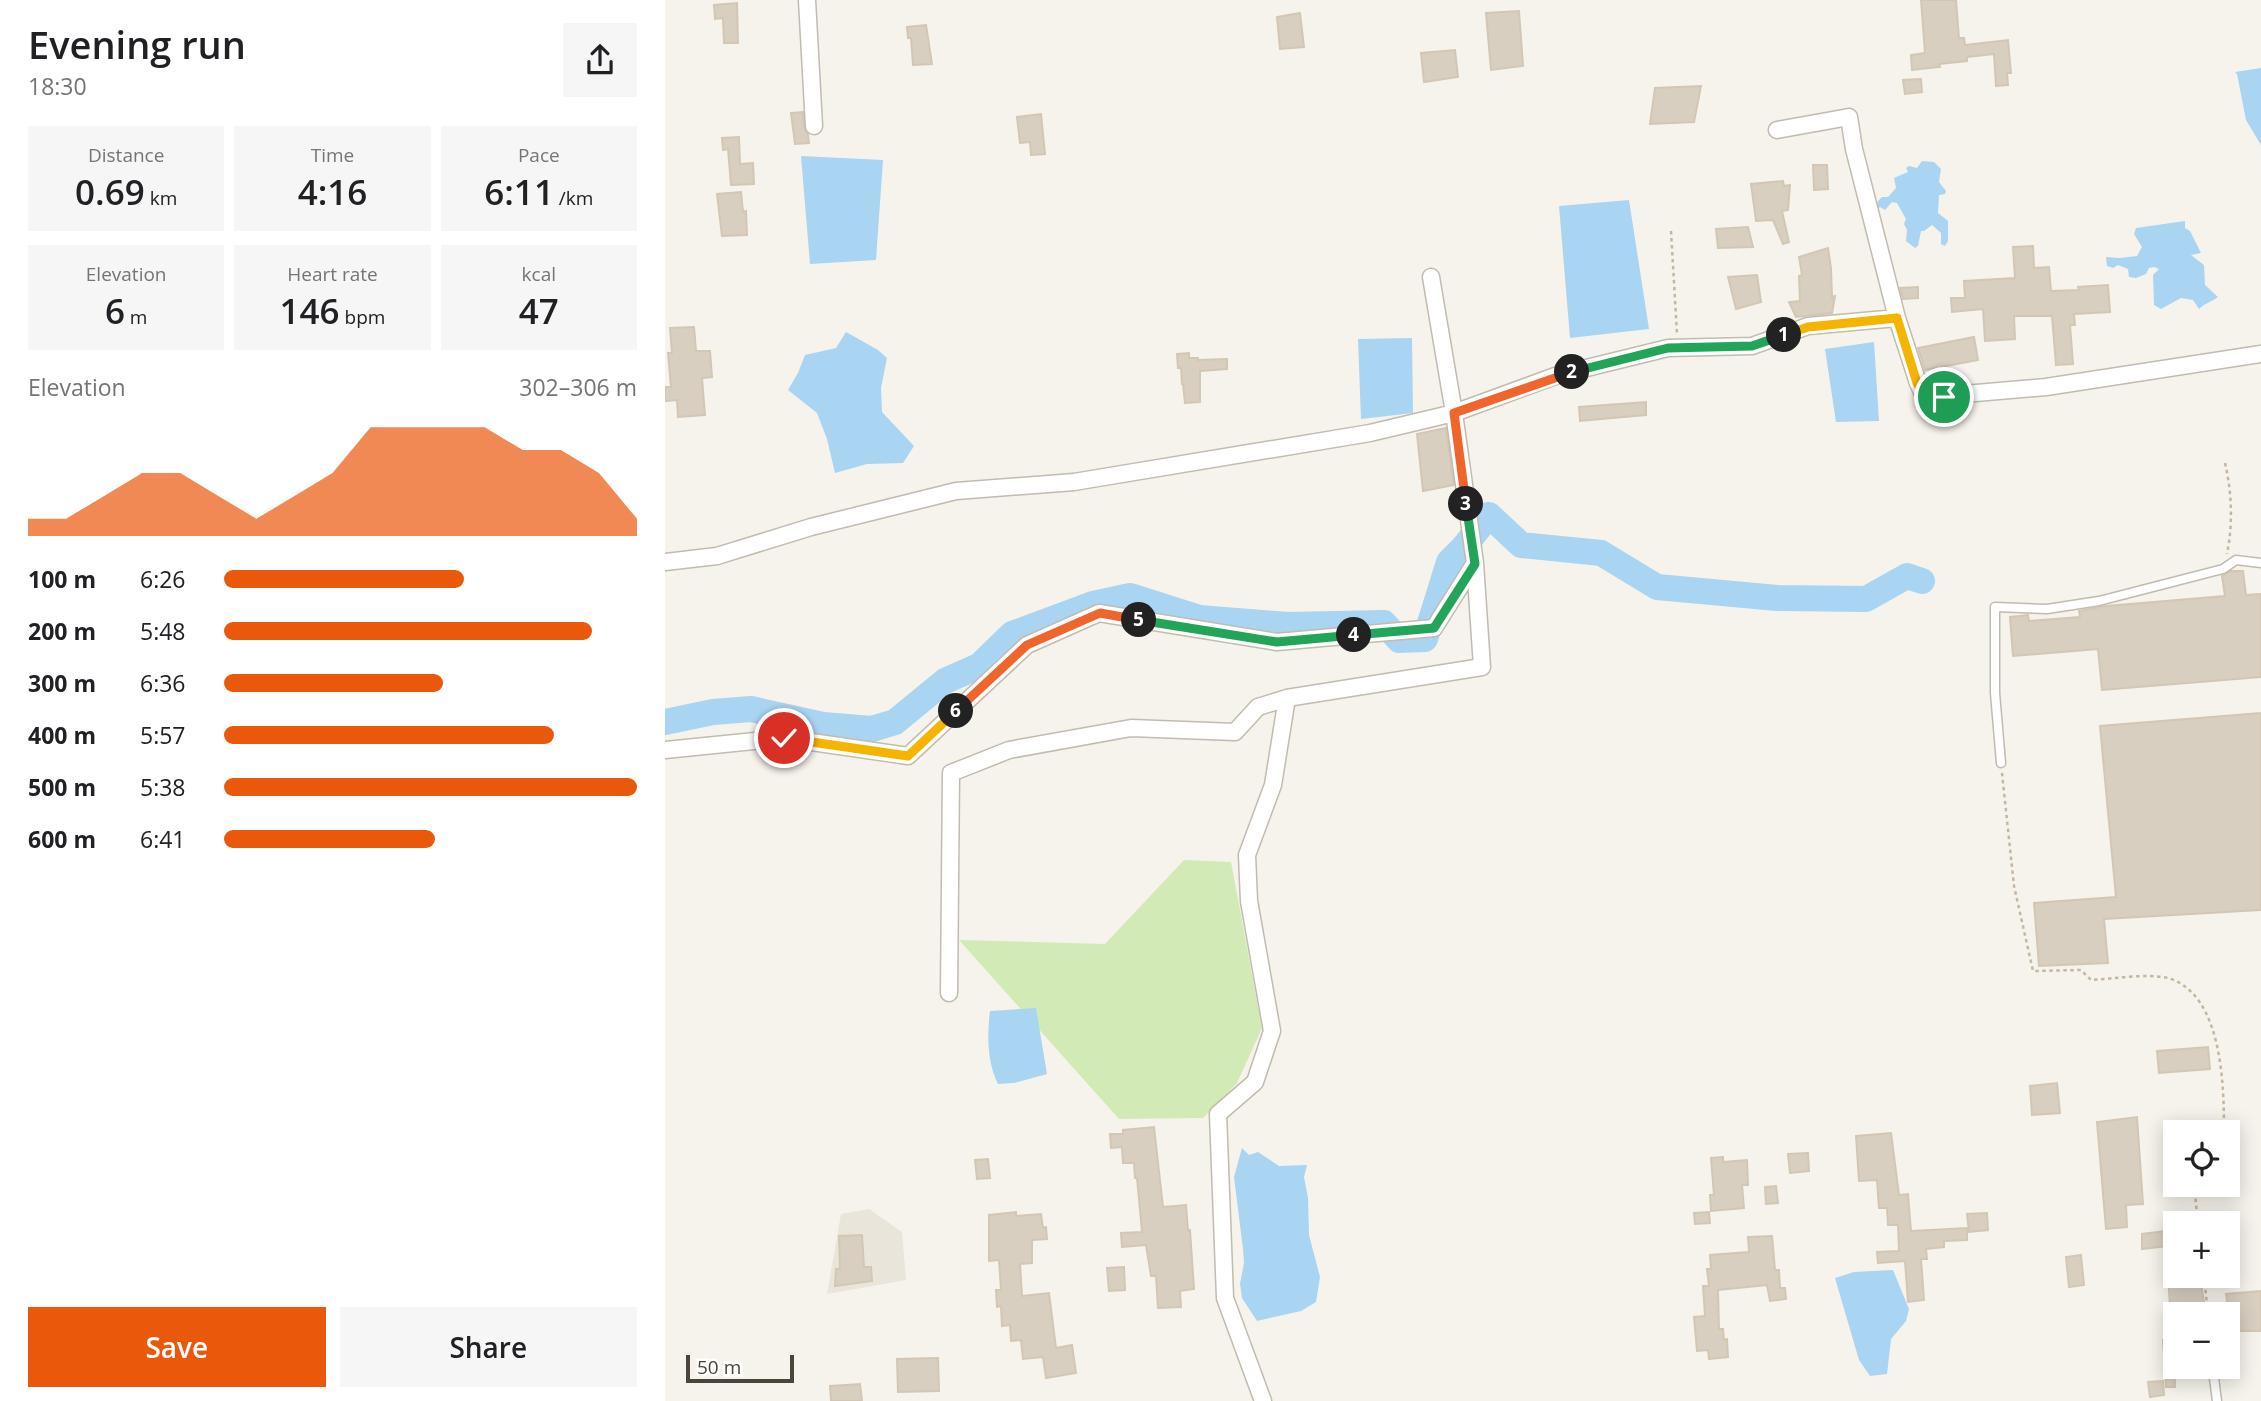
<!DOCTYPE html>
<html lang="en">
<head>
<meta charset="utf-8">
<style>
	body { margin:0; font-family:"Open Sans",sans-serif; background:#f6f6f6; color:#202124; height:100vh; display:flex; flex-direction:column; font-size:26px; white-space:nowrap }
	* { box-sizing:border-box; margin:0 }
	p { font-size:23px; color:#757577 }
	.icon { flex:none; width:38px; height:38px; fill:none; stroke:currentColor; stroke-width:2; stroke-linecap:round; stroke-linejoin:round }
	.map { position:relative; flex:1; overflow:hidden }
	.details { display:flex; flex-direction:column; background:#fff; width:665px }
	.details>* { flex:none }
	.buttons { position:absolute; left:1498px; top:1120px; display:grid; gap:14px }
	.buttons a { display:grid; place-items:center; width:77px; height:77px; border-radius:0px; background:#fff; box-shadow:0 4px 18px #0003; font-size:35px }
	.scale { position:absolute; left:21px; bottom:18px; width:108px; box-sizing:border-box; padding-left:7px; border:4px solid #4b4439; border-top:0; font-size:19px; line-height:24px; white-space:nowrap; color:#4b4439; -webkit-text-stroke:5px #fff; paint-order:stroke }
	.pin { position:absolute; display:grid; place-items:center; width:60px; height:60px; color:#fff; margin:-30px; border:4px solid #fff; border-radius:50%; box-shadow:0 2px 7px #0007 }
	.km { position:absolute; width:35px; height:35px; margin:-18px; border-radius:50%; background:#222; color:#fff; font-size:19px; line-height:35px; text-align:center }
	.round { display:grid; place-items:center; flex:none; width:74px; height:74px; border-radius:0px; background:#f6f6f6 }
	.summary { display:flex; align-items:center; justify-content:space-between; height:119px; padding:0 28px }
	h1 { font-size:38px; font-weight:600; line-height:52px }
	.metrics { display:grid; grid-template-columns:repeat(3,1fr); gap:10px; height:119px; padding:7px 28px }
	.metrics div { display:grid; align-content:center; border-radius:0px; background:#f6f6f6; text-align:center }
	.metrics b { font-size:35px; font-weight:600 }
	.metrics small { font-size:19px; font-weight:400 }
	.metrics p { font-size:19px }
	.chart { height:196px; padding:14px 28px }
	.chart p { display:flex; justify-content:space-between }
	.chart svg { width:100%; height:126px; margin-top:7px; fill:#ea580c; opacity:.7 }
	.primary-button { display:flex; gap:14px; margin-top:auto; padding:14px 28px }
	.primary-button a { flex:1; height:80px; border-radius:0px; background:#ea580c; color:#fff; font-size:28px; font-weight:600; line-height:80px; text-align:center }
	.primary-button a+a { background:#f6f6f6; color:#202124 }
	ul { padding:0 28px; list-style:none; font-size:23px }
	li { display:grid; grid-template-columns:112px 84px 1fr; align-items:center; height:52px }
	li i { height:18px; border-radius:9px; background:#ea580c }
	main { display:flex; flex:1; min-height:0 }
	.map>svg:first-child { display:block }
	.residential { fill:#eae5da }
	.green { fill:#d2eab5 }
	.water { fill:#a9d4f2 }
	.lines { fill:none; stroke-linecap:round; stroke-linejoin:round }
	.river { stroke:#a9d4f2; stroke-width:26 }
	.building { fill:#d8cfc1; stroke:#d3c7b4; stroke-width:2 }
	.lane-casing { stroke:#c2bbae; stroke-width:11 }
	.street-casing { stroke:#c2bbae; stroke-width:19 }
	.path { stroke:#c4b79f; stroke-width:2.5; stroke-dasharray:3.5 3.5; stroke-linecap:butt }
	.lane { stroke:#fff; stroke-width:8 }
	.street { stroke:#fff; stroke-width:16 }
	.split-1-casing { stroke:#fff; stroke-width:14 }
	.split-2-casing { stroke:#fff; stroke-width:14 }
	.split-3-casing { stroke:#fff; stroke-width:14 }
	.split-4-casing { stroke:#fff; stroke-width:14 }
	.split-5-casing { stroke:#fff; stroke-width:14 }
	.split-6-casing { stroke:#fff; stroke-width:14 }
	.split-7-casing { stroke:#fff; stroke-width:14 }
	.split-1 { stroke:#f5b400; stroke-width:9 }
	.split-2 { stroke:#22a559; stroke-width:9 }
	.split-3 { stroke:#f0652b; stroke-width:9 }
	.split-4 { stroke:#22a559; stroke-width:9 }
	.split-5 { stroke:#22a559; stroke-width:9 }
	.split-6 { stroke:#f0652b; stroke-width:9 }
	.split-7 { stroke:#f5b400; stroke-width:9 }
</style>
</head>
<body>
<main>
<section class="details">
<div class="summary"><div><h1>Evening run</h1><p>18:30</p></div><a class="round"><svg class="icon" aria-label="share" viewBox="0 0 24 24"><path d="M12 15V3M7 8l5-5 5 5M5 13v7h14v-7"/></svg></a></div>
<div class="metrics">
<div><p>Distance</p><b>0.69<small> km</small></b></div>
<div><p>Time</p><b>4:16</b></div>
<div><p>Pace</p><b>6:11<small> /km</small></b></div>
</div>
<div class="metrics">
<div><p>Elevation</p><b>6<small> m</small></b></div>
<div><p>Heart rate</p><b>146<small> bpm</small></b></div>
<div><p>kcal</p><b>47</b></div>
</div>
<div class="chart"><p><span>Elevation</span>302–306 m</p>
<svg viewBox="0 0 160 44" preserveAspectRatio="none"><path d="M0 44V38L10 38L20 30L30 22L40 22L50 30L60 38L70 30L80 22L90 6L100 6L110 6L120 6L130 14L140 14L150 22L160 38V44z"/></svg>
</div>
<ul>
<li><b>100 m</b>6:26<i style="width:58%"></i></li>
<li><b>200 m</b>5:48<i style="width:89%"></i></li>
<li><b>300 m</b>6:36<i style="width:53%"></i></li>
<li><b>400 m</b>5:57<i style="width:80%"></i></li>
<li><b>500 m</b>5:38<i style="width:100%"></i></li>
<li><b>600 m</b>6:41<i style="width:51%"></i></li>
</ul>
<div class="primary-button"><a>Save</a><a>Share</a></div>
</section>
<div class="map">
<svg width="1596" height="1401" viewBox="0 0 1596 1401">
	<rect width="100%" height="100%" fill="#f6f3ec"/>
	<path class="residential" d="M204,1209L237,1232L241,1280L162,1294L176,1214Z"/>
	<path class="green" d="M519,860L566,862L597,1028L572,1083L538,1118L454,1119L294,940L440,944Z"/>
	<path class="water" d="M1596,68V145L1581,120L1572,74L1570,72Z
		M136,156L218,160L211,260L145,264Z
		M1257,161L1269,162L1276,169L1274,182L1281,191L1280,194L1274,195L1273,213L1283,221V241L1280,246L1276,244V233L1267,225L1259,231H1256L1253,246L1250,248L1241,241L1242,230L1239,224L1241,219L1232,203L1227,202L1220,210L1215,207L1212,209L1213,201L1217,197H1223L1231,188L1229,178L1243,172L1241,168L1244,166L1252,168Z
		M964,200L984,329L905,338L894,206Z
		M1520,221V228L1525,231L1536,253L1526,255L1539,265L1540,285L1553,297C1546,302 1540,303 1534,309L1528,300L1516,298L1496,309L1489,305L1488,275L1494,269L1489,267L1484,268L1481,274L1471,278L1464,277L1463,269L1453,265L1448,268L1442,266L1441,257L1455,258L1472,256L1477,247L1469,234L1471,228Z
		M181,332L213,350L222,358L216,388L217,412L249,446L238,463L202,464L170,473L162,439L152,413L123,390L133,373L140,355L171,348Z
		M747,338L748,413L696,419L693,339Z
		M1209,342L1214,421L1171,422L1160,349Z
		M371,1008L382,1074L349,1083L333,1084C322,1062 322,1035 325,1011Z
		M577,1148L584,1155L593,1152L614,1166L642,1165L639,1177L643,1198L644,1235L655,1277L651,1302L636,1311L592,1321L577,1298L575,1284L579,1263L578,1249L569,1177Z
		M1228,1270L1244,1309L1241,1321L1226,1339L1222,1374L1205,1376L1194,1360L1170,1278L1189,1272Z"/>
	<g class="lines">
		<path class="river" d="M0,722L48,712L86,709L158,725L207,729L230,722L280,681L314,666L347,634L428,604L465,596L534,618L622,625L719,623L734,640L760,639L784,562L798,548L824,515L856,545L936,553L992,587L1112,598L1201,599L1242,576L1257,581"/>
	</g>
	<path class="building" d="M1256,0H1291L1294,38H1299L1300,45L1343,40L1346,73H1342L1343,85L1331,86L1329,54L1302,57V61L1274,64L1275,67L1247,70L1246,55L1260,53Z
		M72,3L73,43H59L58,18L50,19L49,5Z
		M854,11L858,66L826,70L821,13Z
		M635,13L639,47L615,49L612,17Z
		M261,25L267,64L248,65L246,38H243L242,27Z
		M790,50L793,77L759,82L756,53Z
		M1256,79L1257,92L1240,94L1238,80Z
		M1036,86L1029,122L985,124L990,88Z
		M138,112L139,127L143,135L144,143L130,144L126,113Z
		M376,114L380,154L366,155L365,142L355,143L352,117Z
		M74,137L75,164L88,163L89,184L66,185L63,149L58,150L57,138Z
		M1148,165H1162L1163,189L1149,190Z
		M1118,181L1119,186L1125,185L1123,210L1117,211L1124,242L1118,244L1108,220L1091,221L1086,184Z
		M76,192L78,212L81,211L82,235L57,236L52,194Z
		M1083,227L1088,247L1053,248L1051,229Z
		M1368,246L1369,268L1384,267L1386,291L1414,290L1413,287L1443,285L1445,312L1409,314L1410,325H1405L1408,364L1391,365L1387,316H1349L1350,339L1320,341L1318,309L1287,312L1286,298H1300L1299,281L1350,278L1348,247Z
		M1163,248L1166,268L1167,297L1170,296L1167,313L1131,317L1124,302L1135,301L1134,276L1137,275L1134,257Z
		M1092,275L1096,302L1071,309L1063,277Z
		M1253,287V298L1238,299L1235,288Z
		M29,327L31,351H45L47,377L37,378L40,415L13,417L12,400L0,401V387H6L3,353H7L5,328Z
		M1309,337L1313,360L1260,370L1253,348Z
		M524,353V358H533V360L562,359V369L535,371V402L520,403L518,384H517L516,368H513L512,354Z
		M981,402V415L915,421L914,407Z
		M781,428L789,485L758,491L752,434Z
		M1566,571H1578L1581,595L1596,594V677L1437,690L1433,649L1348,656L1345,617L1363,615L1364,621L1415,617L1414,611L1441,606L1560,596L1557,576Z
		M1596,713V910L1439,919L1443,963L1374,966L1369,903L1451,897L1435,726Z
		M1543,1047L1545,1069L1494,1073L1492,1051Z
		M1392,1083L1395,1113L1367,1115L1365,1086Z
		M1472,1117L1478,1204L1461,1205L1462,1227L1441,1229L1432,1122Z
		M489,1127L498,1207L521,1205L523,1231L525,1230L529,1289L515,1291L516,1307L493,1308L491,1276H486L481,1245L457,1247L456,1233L477,1232L472,1178H470L469,1163H458L457,1147L446,1148L445,1134H458V1130Z
		M1226,1133L1234,1195L1243,1194L1246,1231L1302,1228V1240L1279,1241V1247L1261,1249L1262,1259H1256L1259,1300L1243,1302L1240,1261L1213,1263L1212,1252L1234,1251L1233,1225H1223L1222,1208H1214L1212,1180L1194,1181L1191,1136Z
		M1143,1153L1144,1171L1125,1173L1123,1154Z
		M1058,1157V1162L1082,1160L1083,1185H1077L1079,1208L1046,1211L1045,1195H1049L1046,1158Z
		M323,1159L325,1178L312,1179L310,1160Z
		M1111,1186L1113,1203L1101,1204L1100,1187Z
		M351,1212V1216L376,1214L378,1228L381,1227L382,1239L367,1240V1263L355,1264L357,1296L384,1293L391,1348L407,1345L411,1373L381,1378L378,1357L358,1359L356,1340L346,1341L345,1325L337,1326L336,1306L332,1307L331,1290H336L334,1260L324,1261V1215Z
		M1044,1212L1045,1223L1030,1224L1029,1213Z
		M1322,1213L1323,1230L1304,1232L1302,1214Z
		M1510,1230V1245L1477,1249V1234Z
		M197,1235L199,1267H206L207,1281L170,1286L171,1269H175L174,1236Z
		M1107,1236L1110,1270H1114L1115,1288H1120L1121,1299L1105,1301L1102,1285L1053,1290L1054,1329H1058L1059,1340L1062,1339L1063,1357L1044,1359L1043,1350L1032,1351L1029,1317L1040,1316L1038,1286H1044L1042,1269H1046L1045,1255L1084,1252L1083,1237Z
		M1416,1255L1419,1285L1404,1287L1401,1257Z
		M459,1267L460,1290L444,1291L442,1268Z
		M1503,1276H1535L1539,1303L1505,1306Z
		M1596,1291V1331H1566L1561,1294Z
		M1509,1339L1510,1387H1501L1498,1340Z
		M273,1358L274,1391L233,1392L232,1359Z
		M1498,1381L1499,1395L1485,1397L1483,1382Z
		M195,1384L197,1401H166L165,1386Z"/>
	<g class="lines">
		<g class="lane-casing">
			<path id="lane" d="M1336,763L1330,693V607L1382,609L1434,601L1558,569L1571,560L1596,563
				M1549,1378L1552,1401"/>
		</g>
		<g class="street-casing">
			<path id="street" d="M142,0L149,126
				M1112,130L1184,117L1189,149L1232,318L1253,383L1257,392L1264,397L1381,387L1596,354
				M0,562L52,556L146,527L291,491L409,482L705,433L789,413L766,277
				M0,750L119,738L243,756L362,645L434,613L612,642L769,628L810,563
				M284,993L286,773L344,750L466,728L570,732L593,707L622,698
				M598,1401L560,1298L553,1114L590,1082L607,1031L584,901L582,855L608,785L622,698L817,667L810,563L789,413L893,375L1003,348L1087,346L1143,326L1232,318"/>
		</g>
		<path class="path" d="M1006,231L1012,334
			M1560,463C1567,493 1568,524 1562,554
			M1337,773L1349,886L1368,971L1416,970L1426,980C1448,979 1482,973 1503,978C1558,994 1559,1087 1559,1132
			M1533,1223L1530,1194L1540,1185
			M1539,1276L1543,1314"/>
		<use href="#lane" class="lane"/>
		<use href="#street" class="street"/>
	</g>
	<g class="lines">
		<g class="split-1-casing">
			<path id="split-1" d="M1119,335L1143,327L1232,318L1252,383L1259,394L1265,397H1279"/>
		</g>
		<g class="split-2-casing">
			<path id="split-2" d="M907,372L1003,348L1087,346L1119,335"/>
		</g>
		<g class="split-3-casing">
			<path id="split-3" d="M801,504L789,413L907,372"/>
		</g>
		<g class="split-4-casing">
			<path id="split-4" d="M689,635L769,628L810,564L801,504"/>
		</g>
		<g class="split-5-casing">
			<path id="split-5" d="M474,620L612,642L689,635"/>
		</g>
		<g class="split-6-casing">
			<path id="split-6" d="M291,711L362,645L435,613L474,620"/>
		</g>
		<g class="split-7-casing">
			<path id="split-7" d="M119,738L243,756L291,711"/>
		</g>
		<use href="#split-1" class="split-1"/>
		<use href="#split-2" class="split-2"/>
		<use href="#split-3" class="split-3"/>
		<use href="#split-4" class="split-4"/>
		<use href="#split-5" class="split-5"/>
		<use href="#split-6" class="split-6"/>
		<use href="#split-7" class="split-7"/>
	</g>
</svg>
<div class="buttons">
<a><svg class="icon" aria-label="locate" viewBox="0 0 24 24"><circle cx="12" cy="12" r="6"/><path d="M12 2v4M12 18v4M2 12h4M18 12h4"/></svg></a>
<a>+</a>
<a>−</a>
</div>
<div class="scale">50 m</div>
<div class="pin" style="left:1279px;top:397px;background:#1e9e55"><svg class="icon" aria-label="arrive" viewBox="0 0 24 24"><path d="M6 21V4h12l-3 4 3 4H6"/></svg></div>
<div class="pin" style="left:119px;top:738px;background:#d93025"><svg class="icon" aria-label="check" viewBox="0 0 24 24"><path d="M5 12l5 5 9-10"/></svg></div>
<b class="km" style="left:1119px;top:335px">1</b>
<b class="km" style="left:907px;top:372px">2</b>
<b class="km" style="left:801px;top:504px">3</b>
<b class="km" style="left:689px;top:635px">4</b>
<b class="km" style="left:474px;top:620px">5</b>
<b class="km" style="left:291px;top:711px">6</b>
</div>
</main>
</body>
</html>
